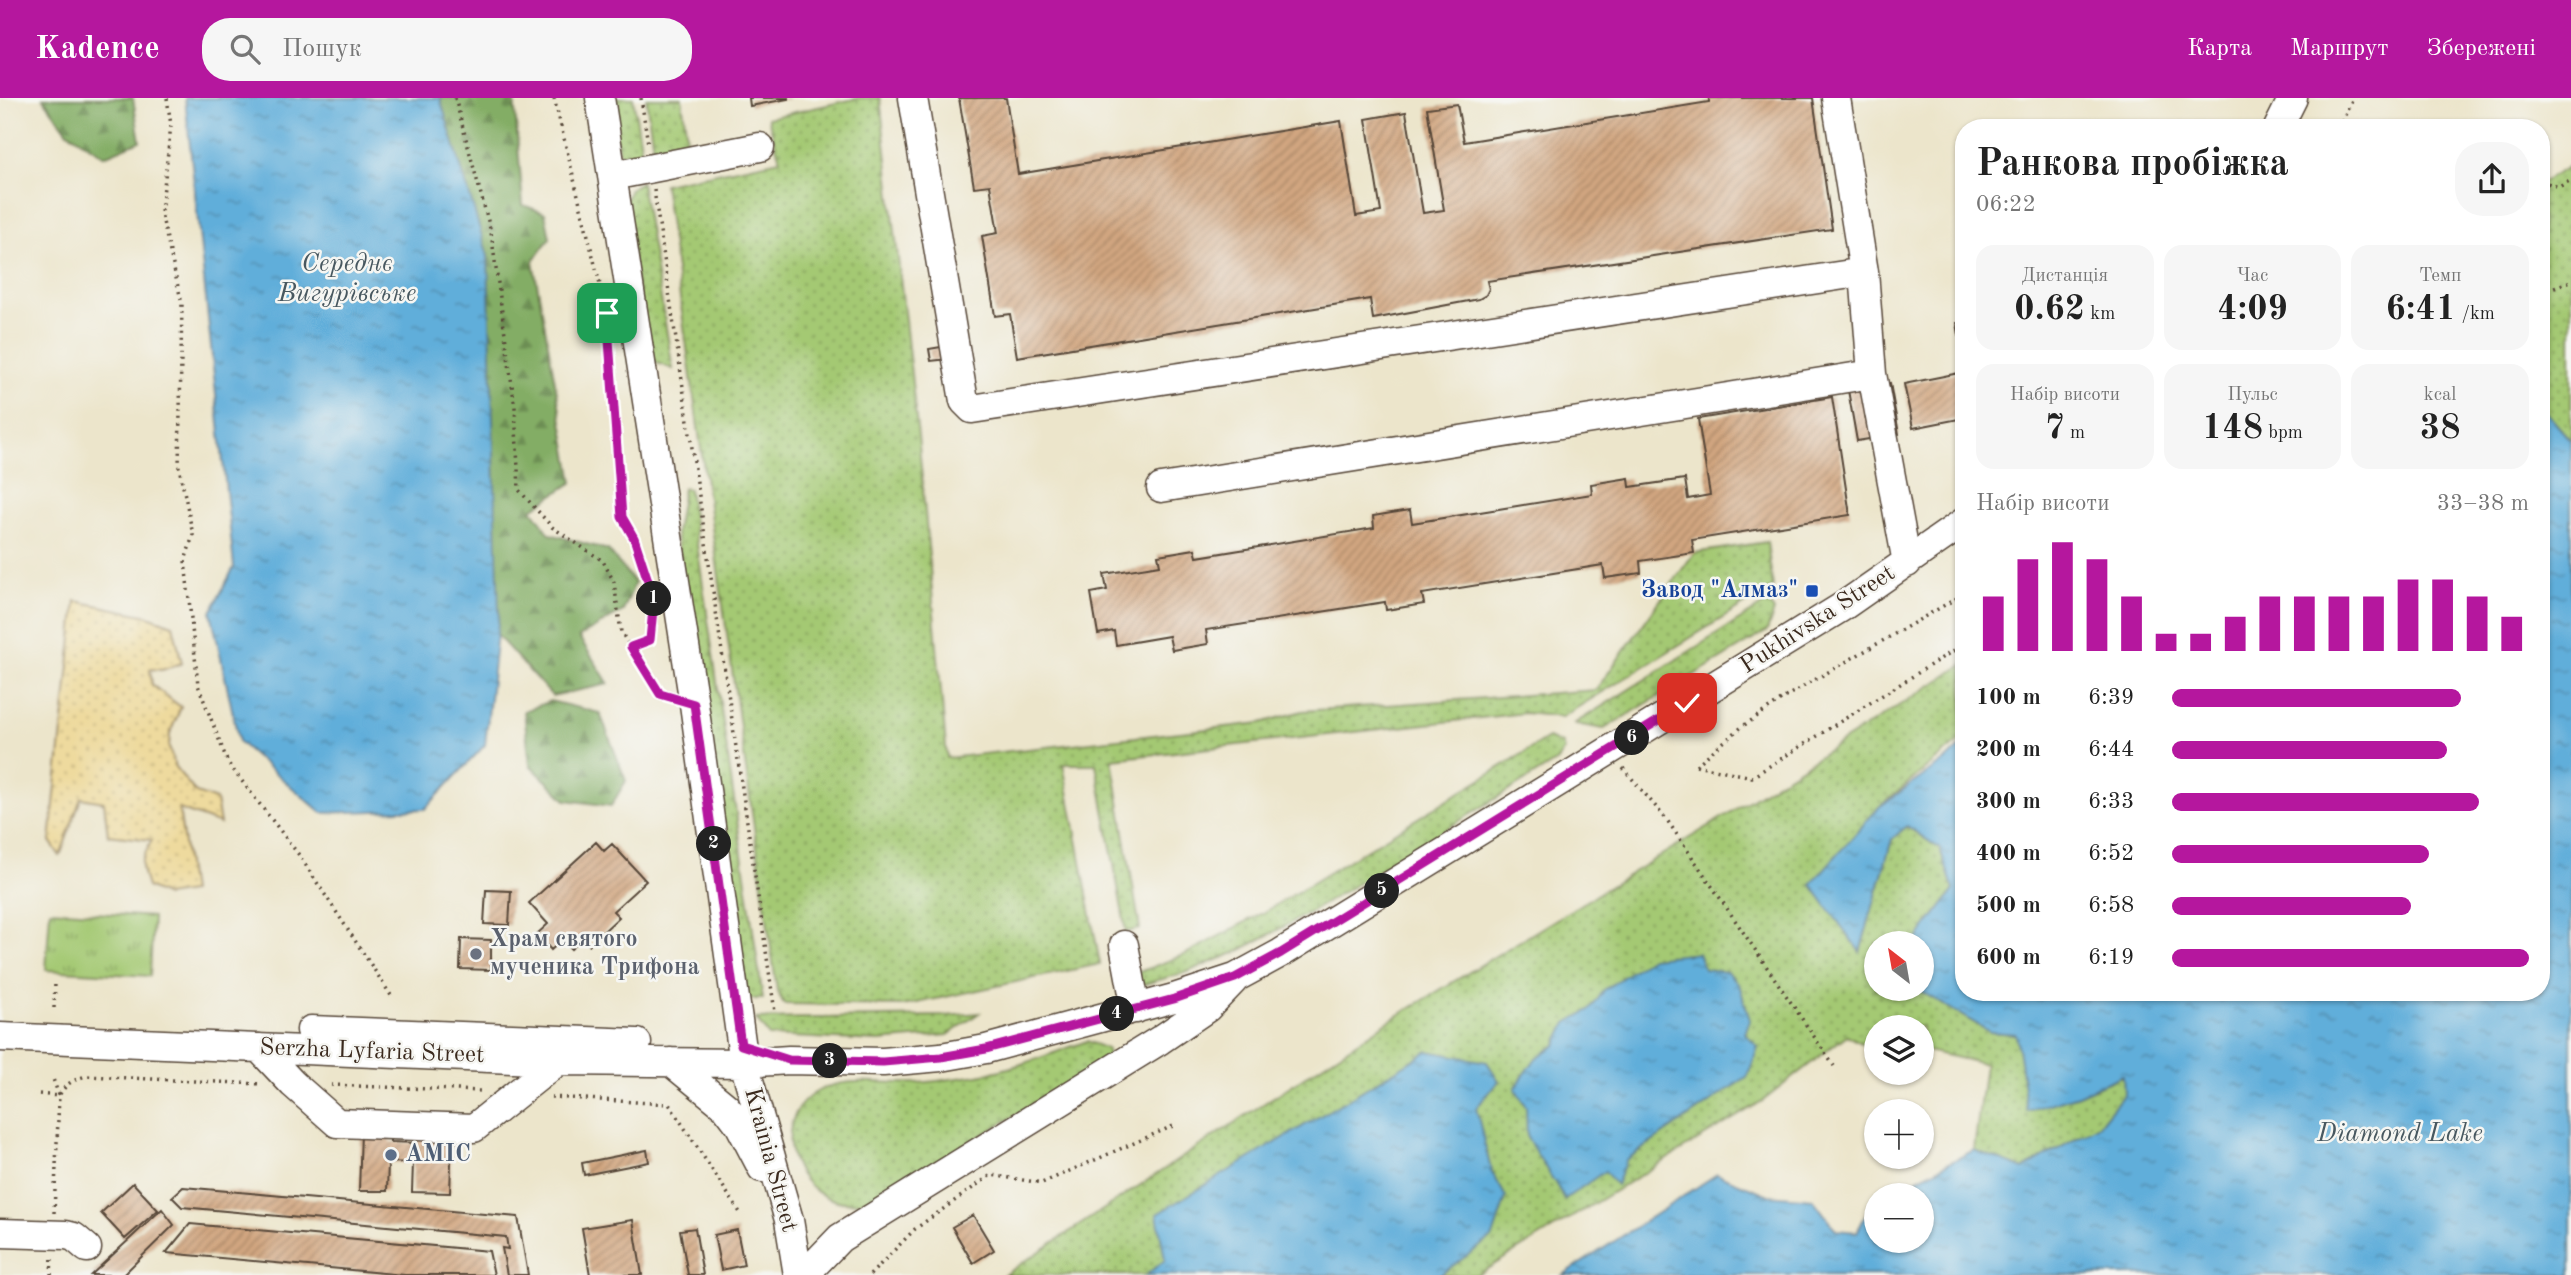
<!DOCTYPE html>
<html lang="uk">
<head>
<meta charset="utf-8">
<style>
	body { margin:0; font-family:"Old Standard TT",serif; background:#f6f6f6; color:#222; height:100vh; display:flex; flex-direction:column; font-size:26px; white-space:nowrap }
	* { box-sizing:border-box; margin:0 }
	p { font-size:23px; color:#767676 }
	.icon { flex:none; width:38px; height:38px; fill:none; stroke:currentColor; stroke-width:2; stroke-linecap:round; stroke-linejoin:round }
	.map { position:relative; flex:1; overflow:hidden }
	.panel { position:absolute; left:1955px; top:21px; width:595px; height:882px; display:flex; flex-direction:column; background:#fff; border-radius:28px; box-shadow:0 2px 5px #0004 }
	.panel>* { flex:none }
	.needle { width:46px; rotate:329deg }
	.buttons { position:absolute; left:1864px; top:833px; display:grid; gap:14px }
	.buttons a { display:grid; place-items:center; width:70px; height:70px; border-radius:50%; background:#fff; box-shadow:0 2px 5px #0004; font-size:35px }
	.pin { position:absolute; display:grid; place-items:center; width:60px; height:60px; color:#fff; margin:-30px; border-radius:14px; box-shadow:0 4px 10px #0006 }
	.km { position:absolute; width:35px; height:35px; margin:-18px; border-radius:50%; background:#222; color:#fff; font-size:19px; line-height:35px; text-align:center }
	.round { display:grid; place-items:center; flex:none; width:74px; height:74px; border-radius:28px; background:#f6f6f6 }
	.headline { display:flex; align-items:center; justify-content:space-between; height:119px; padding:0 21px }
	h1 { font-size:38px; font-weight:700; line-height:52px }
	.figures { display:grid; grid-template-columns:repeat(3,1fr); gap:10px; height:119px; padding:7px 21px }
	.figures div { display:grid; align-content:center; border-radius:18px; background:#f6f6f6; text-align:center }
	.figures b { font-size:35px; font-weight:700 }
	.figures small { font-size:19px; font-weight:400 }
	.figures p { font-size:19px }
	.chart { height:196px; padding:14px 21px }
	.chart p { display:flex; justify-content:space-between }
	.chart svg { width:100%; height:126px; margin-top:7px; stroke:#b5179e; stroke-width:6 }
	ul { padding:0 21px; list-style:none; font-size:23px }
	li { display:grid; grid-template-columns:112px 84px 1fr; align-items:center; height:52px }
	li i { height:18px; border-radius:9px; background:#b5179e }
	header { display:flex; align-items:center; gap:42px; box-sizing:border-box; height:98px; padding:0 35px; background:#b5179e; color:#fff }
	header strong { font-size:33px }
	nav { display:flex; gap:38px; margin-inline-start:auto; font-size:24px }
	.search { width:490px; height:63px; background:#f6f6f6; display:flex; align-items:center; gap:18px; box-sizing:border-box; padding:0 24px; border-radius:28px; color:#767676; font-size:26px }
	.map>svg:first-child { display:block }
	.grass { fill:url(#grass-dots); stroke:#707a48; stroke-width:2 }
	.forest { fill:url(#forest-firs); stroke:#5f6c42; stroke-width:2 }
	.sand { fill:url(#sand-dots); stroke:#94825e; stroke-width:2 }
	.park { fill:url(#park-tufts); stroke:#707a48; stroke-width:2 }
	.water { fill:url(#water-ripples); stroke:#4e6c7c; stroke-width:2 }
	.building { fill:url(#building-hatch) }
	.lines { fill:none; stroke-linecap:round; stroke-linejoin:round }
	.minor-casing { stroke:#564638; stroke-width:31 }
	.path { stroke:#564638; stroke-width:3.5; stroke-dasharray:2 5; stroke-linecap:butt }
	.minor { stroke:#fff; stroke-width:28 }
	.route-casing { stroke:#fff; stroke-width:14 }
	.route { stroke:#b5179e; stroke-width:9 }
	.transit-dot { fill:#1a4fb4; stroke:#f6f6f2; stroke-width:2.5 }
	.worship-dot { fill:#6b7280; stroke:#f6f6f2; stroke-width:2.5 }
	.service-dot { fill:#5c6f8a; stroke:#f6f6f2; stroke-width:2.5 }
	.labels { text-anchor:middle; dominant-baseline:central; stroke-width:5; stroke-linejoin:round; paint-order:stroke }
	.transit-label { font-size:24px; font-weight:bold; fill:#164399; stroke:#f6f6f2; text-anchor:end }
	.street-label { font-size:24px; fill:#3b2a1e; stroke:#f6f6f2 }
	.worship-label { font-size:24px; font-weight:bold; fill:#5b616d; stroke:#f6f6f2; text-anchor:start }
	.service-label { font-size:24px; font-weight:bold; fill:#4e5e75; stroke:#f6f6f2; text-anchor:start }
	.water-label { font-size:26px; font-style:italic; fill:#485860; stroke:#f6f6f2 }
</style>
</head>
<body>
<header>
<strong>Kadence</strong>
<div class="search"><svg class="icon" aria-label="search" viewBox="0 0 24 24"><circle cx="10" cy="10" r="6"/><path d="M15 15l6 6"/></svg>Пошук</div>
<nav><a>Карта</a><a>Маршрут</a><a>Збережені</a></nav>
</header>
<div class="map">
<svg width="2571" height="1177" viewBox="0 0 2571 1177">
	<defs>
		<pattern id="grass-dots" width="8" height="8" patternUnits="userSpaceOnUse" patternTransform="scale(1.75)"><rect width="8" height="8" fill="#a4c973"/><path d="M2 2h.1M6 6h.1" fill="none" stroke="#87a35e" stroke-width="1.8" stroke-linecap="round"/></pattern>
		<pattern id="forest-firs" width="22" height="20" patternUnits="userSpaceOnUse" patternTransform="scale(1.75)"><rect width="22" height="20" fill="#83ad65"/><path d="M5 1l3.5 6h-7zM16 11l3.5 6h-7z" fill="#6c8d53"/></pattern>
		<pattern id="sand-dots" width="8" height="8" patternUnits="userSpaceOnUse" patternTransform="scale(1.75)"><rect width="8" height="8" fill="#eeda9e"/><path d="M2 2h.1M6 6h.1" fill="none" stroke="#cdbb88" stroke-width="1.8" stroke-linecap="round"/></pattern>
		<pattern id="park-tufts" width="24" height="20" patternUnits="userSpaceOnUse" patternTransform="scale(1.75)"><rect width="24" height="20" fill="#a4c973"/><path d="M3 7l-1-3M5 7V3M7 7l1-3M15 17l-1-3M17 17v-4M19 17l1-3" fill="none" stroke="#87a35e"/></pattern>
		<pattern id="water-ripples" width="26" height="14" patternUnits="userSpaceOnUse" patternTransform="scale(1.75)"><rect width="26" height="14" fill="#61aeda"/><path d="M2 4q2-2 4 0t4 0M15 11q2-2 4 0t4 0" fill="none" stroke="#518eb0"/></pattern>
		<pattern id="building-hatch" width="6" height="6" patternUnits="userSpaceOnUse" patternTransform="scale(1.75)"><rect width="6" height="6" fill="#d1a680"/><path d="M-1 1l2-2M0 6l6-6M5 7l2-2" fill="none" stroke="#ab8768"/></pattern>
	</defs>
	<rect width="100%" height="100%" fill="#f6f6f2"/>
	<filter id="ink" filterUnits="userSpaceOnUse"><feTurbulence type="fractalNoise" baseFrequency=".0143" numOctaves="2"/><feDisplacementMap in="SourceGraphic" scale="14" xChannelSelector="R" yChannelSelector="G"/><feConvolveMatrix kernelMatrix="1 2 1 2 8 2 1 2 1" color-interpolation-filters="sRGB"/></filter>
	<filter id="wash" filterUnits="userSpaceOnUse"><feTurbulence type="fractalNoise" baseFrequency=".00686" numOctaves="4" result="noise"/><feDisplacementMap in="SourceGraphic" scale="28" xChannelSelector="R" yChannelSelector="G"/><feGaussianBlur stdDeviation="1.57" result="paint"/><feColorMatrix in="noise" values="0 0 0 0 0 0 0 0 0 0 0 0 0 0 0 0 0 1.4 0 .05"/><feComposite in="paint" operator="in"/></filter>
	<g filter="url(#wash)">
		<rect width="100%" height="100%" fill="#ece5cb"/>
		<path class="grass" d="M606,0H633L643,61H631L619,54Z
			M646,0H682L688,51L654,57Z
			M859,0H880L919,347L947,660L1261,625L1302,613L1596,592L1694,455L1767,444L1773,489L1562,619L1525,615L1112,661L1140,831L1126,834L1096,666H1063L1100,866L903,908L784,906L777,893L664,86L780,62L768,20Z
			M2571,67V343L2541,308V85Z
			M641,84L673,271L649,262L624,107L630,91Z
			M683,390L689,391L763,901H747L676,435Z
			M1768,504L1774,513L1767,533L1604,631L1574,626Z
			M1963,567V640L1879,709L1812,786L1860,854L1892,741L1906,728L1940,751L1954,792L1914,845H1876V891H1917L1990,934L2016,936L2028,1012L2078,997L2124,977L2125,996L2099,1027L2024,1071L1974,1052L1985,966L1922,952V929H1876V953L1847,937L1764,1002L1477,1177H1004L1389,923L1709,728Z
			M1548,640L1562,646L1564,652L1557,663L1309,815L1237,854L1187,874L1141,887L1134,876L1186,856L1268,812Z
			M979,915L948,937L879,943L769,938L756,921L946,918Z
			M1087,943L1107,951L1108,958L1102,966L879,1098C873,1100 865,1104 859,1104C796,1112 762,1024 818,993C846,977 886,987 917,985C933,984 949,981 965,979C1007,974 1047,957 1087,943Z"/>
		<path class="forest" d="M43,0H133L140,43L104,58L68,34Z
			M419,0H514L523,107L545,115L550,140L533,163L573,384L532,411L550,436L608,452L635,485L623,513L579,539L609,586L552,598L487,526Z
			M550,603L600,615L626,683L611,708L566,702L530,667L524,613Z"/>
		<path class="sand" d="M76,503L148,518L173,527L182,565L162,572L150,571L152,587L181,609L170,635L169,649L175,669L196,695L216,702L220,726L179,711L191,794L166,798L147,789C139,765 140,763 152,742L108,737L104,704L81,700L60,758L50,743Z"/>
		<path class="park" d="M50,812L153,819L150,878L46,872Z"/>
		<path class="water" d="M185,0H440L488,158L499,516L485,647L425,711L322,715L239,644L211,514L234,469Z
			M2541,308L2571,343V1177H1563L1717,1076L1769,1097L1813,1101L1836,1132L1857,1134L1872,1105L1876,1102V1143H1922V1097H1886L1974,1052L2024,1071L2099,1027L2124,996L2123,977L2078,997L2027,1013L2016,936L1990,934L1917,891H1922V845H1914L1954,792L1940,751L1907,728L1892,741L1860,854L1811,786L1879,709L1947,661L1963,646L1964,894H2541Z
			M1698,855L1704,871L1727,874L1739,886L1750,922L1745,935L1758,949L1748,978L1626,1062L1616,1087L1605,1073L1565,1101L1527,1040L1526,1009L1515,990L1536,960L1556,947L1567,925L1591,911L1604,892L1651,860Z
			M1428,953L1487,964L1499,983L1476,1010L1491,1072L1506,1099L1493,1139L1440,1177H1146L1165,1162L1157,1116Z"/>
		<g id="blocks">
			<path class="building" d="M749,0H788V1L750,8Z
				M959,0H1006L1018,76L1341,23L1356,118L1381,114L1366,21L1406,14L1423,115L1444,112L1427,10L1457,6L1464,44L1709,4V0H1813L1832,131L1487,183L1489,191L1486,197L1479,201L1373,221L1370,201L1017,259L1010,216L995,218L982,138L998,135L990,87L974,89Z
				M1964,224V253L1962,254L1957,225Z
				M947,248L948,261L931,263L929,251Z
				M1964,274V320L1913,330L1904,286Z
				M1890,285L1899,336L1857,343L1848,292Z
				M1832,299L1850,417L1692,442L1694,455L1640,463L1641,475L1605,480L1603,467L1422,496L1424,506L1386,512L1385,504L1206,532L1208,546L1172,552L1169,538L1116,547L1114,533L1098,536L1091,495L1107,492L1104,476L1160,467L1158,457L1195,451L1197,459L1374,430L1373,418L1410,412L1412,425L1592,396L1591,386L1629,380L1630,389L1685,381L1688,401L1710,397L1698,321Z
				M596,744L604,753L612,746L646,783L613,813L619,819L589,847L583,840L571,851L562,842L551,852L537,836L548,826L529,805Z
				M486,792L511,793L509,827L484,826Z
				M461,841L491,842V872L460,871Z
				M361,1034L390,1035V1044L415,1045V1034L452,1035L450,1095L412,1094L413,1065L388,1064L387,1093H359Z
				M647,1052L649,1064L584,1077L582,1065Z
				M133,1085L158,1112L125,1141L101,1115Z
				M183,1089L518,1119L528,1177H507L502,1150L508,1151L506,1139L182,1109L172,1099Z
				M162,1111L174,1127L123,1177H91Z
				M973,1117L994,1152L973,1165L952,1129Z
				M633,1122L642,1177H590L582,1130Z
				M190,1126L489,1153L494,1177H405L166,1155Z
				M695,1130L703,1177H688L680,1132Z
				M737,1132L744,1167L721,1172L714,1137Z"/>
		</g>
	</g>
	<g filter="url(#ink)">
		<use href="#blocks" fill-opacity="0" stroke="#564638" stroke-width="2"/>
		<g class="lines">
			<g class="minor-casing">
				<path id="minor" d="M600,0L694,606L744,965L789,1122L798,1177
					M913,0L964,303L972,311L1864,174
					M1836,0L1864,174L1872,276L1907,465
					M2278,30L2293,0
					M612,78L760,49
					M1161,390L1872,276
					M1124,847L1136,911
					M311,932L637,945
					M0,939L558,963L744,965L789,962L883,964L941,959L986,951L1174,900L1235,880L1281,855L1842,509L1964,424
					M259,950L293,986L337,1025L474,1030L558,963
					M671,964L726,1009L739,1026L762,1070
					M0,1135L66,1137L74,1139L87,1150
					M810,1177L813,1168L840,1140L1160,942L1207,910L1233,883"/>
			</g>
			<path class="path" d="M167,0L171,27L161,115L182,206L179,369L193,437L185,463L198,587L228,665L299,757L392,899
				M455,0L491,134L515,309L519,392L552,429L603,463L614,484L621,534L660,596L668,598
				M554,0L607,215L623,419L634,440L650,488
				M641,0L648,46
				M2339,30L2353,0
				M2541,83L2559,89L2571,82
				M654,92L775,914
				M2541,194L2571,183
				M630,549L650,542L653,509
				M1696,667L1743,628L1790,596L1964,496
				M1696,667L1752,679L1964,546
				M1623,670L1667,722L1834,968
				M54,910L55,885
				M331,987L481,993
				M39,996L59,998L52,978
				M551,999L669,1006L741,1116
				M54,1115L59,998C65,986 73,982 86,978L261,986
				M51,1177L52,1158
				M870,1177L915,1131L991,1077L1042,1085L1173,1028"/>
			<use href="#minor" class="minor"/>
		</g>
	</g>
	<g class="lines" filter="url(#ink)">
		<g class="route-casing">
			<path id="route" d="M607,215L622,419L634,440L654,501L650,542L631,549L660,596L694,606L741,947L789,962L883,964L941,959L986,951L1174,901L1235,880L1281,855L1687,605"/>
		</g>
		<use href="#route" class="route"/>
	</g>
	<rect class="transit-dot" x="1805" y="486" width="14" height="14" rx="3.5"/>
	<circle class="worship-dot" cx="476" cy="856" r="7"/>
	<circle class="service-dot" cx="391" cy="1057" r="7"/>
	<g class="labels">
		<g class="transit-label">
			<text x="1798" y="493">Завод "Алмаз"</text>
		</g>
		<g class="street-label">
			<text transform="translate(1818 522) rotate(-33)">Pukhivska Street</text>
			<text transform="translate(372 954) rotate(2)">Serzha Lyfaria Street</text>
			<text transform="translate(770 1062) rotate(75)">Krainia Street</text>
		</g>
		<g class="worship-label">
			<text x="490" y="842">Храм святого<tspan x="490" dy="28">мученика Трифона</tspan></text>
		</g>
		<g class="service-label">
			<text x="405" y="1057">AMIC</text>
		</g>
		<g class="water-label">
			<text x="347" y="166">Середнє<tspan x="347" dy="30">Вигурівське</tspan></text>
			<text x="2400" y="1036">Diamond Lake</text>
		</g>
	</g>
</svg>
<div class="buttons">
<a><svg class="needle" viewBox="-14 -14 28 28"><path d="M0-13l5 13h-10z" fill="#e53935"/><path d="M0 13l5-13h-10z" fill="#767676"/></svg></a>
<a><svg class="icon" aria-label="layers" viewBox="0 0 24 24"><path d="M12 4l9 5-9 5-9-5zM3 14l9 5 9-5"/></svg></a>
<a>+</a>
<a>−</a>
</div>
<div class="pin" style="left:607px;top:215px;background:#1e9e55"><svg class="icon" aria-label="arrive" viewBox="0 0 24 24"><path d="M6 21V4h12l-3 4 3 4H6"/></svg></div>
<div class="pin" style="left:1687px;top:605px;background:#d93025"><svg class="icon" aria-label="check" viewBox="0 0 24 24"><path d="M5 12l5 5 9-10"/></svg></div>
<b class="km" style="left:654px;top:501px">1</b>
<b class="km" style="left:714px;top:746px">2</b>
<b class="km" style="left:830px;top:963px">3</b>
<b class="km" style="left:1117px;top:916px">4</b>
<b class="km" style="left:1382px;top:793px">5</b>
<b class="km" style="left:1632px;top:640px">6</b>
<section class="panel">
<div class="headline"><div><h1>Ранкова пробіжка</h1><p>06:22</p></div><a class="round"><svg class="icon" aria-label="share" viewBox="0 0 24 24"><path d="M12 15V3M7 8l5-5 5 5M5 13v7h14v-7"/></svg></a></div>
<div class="figures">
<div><p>Дистанція</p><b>0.62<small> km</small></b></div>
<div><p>Час</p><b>4:09</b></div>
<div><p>Темп</p><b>6:41<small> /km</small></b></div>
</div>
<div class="figures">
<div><p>Набір висоти</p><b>7<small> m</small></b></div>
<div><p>Пульс</p><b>148<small> bpm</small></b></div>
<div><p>kcal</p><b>38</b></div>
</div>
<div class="chart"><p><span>Набір висоти</span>33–38 m</p>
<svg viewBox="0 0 160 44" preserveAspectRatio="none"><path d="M5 44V25M15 44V12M25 44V6M35 44V12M45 44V25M55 44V38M65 44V38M75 44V32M85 44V25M95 44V25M105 44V25M115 44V25M125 44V19M135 44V19M145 44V25M155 44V32"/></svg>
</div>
<ul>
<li><b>100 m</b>6:39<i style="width:81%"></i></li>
<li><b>200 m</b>6:44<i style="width:77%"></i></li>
<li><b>300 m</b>6:33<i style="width:86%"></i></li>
<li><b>400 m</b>6:52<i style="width:72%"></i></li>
<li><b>500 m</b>6:58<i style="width:67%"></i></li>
<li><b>600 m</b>6:19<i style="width:100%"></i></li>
</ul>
</section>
</div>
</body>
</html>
